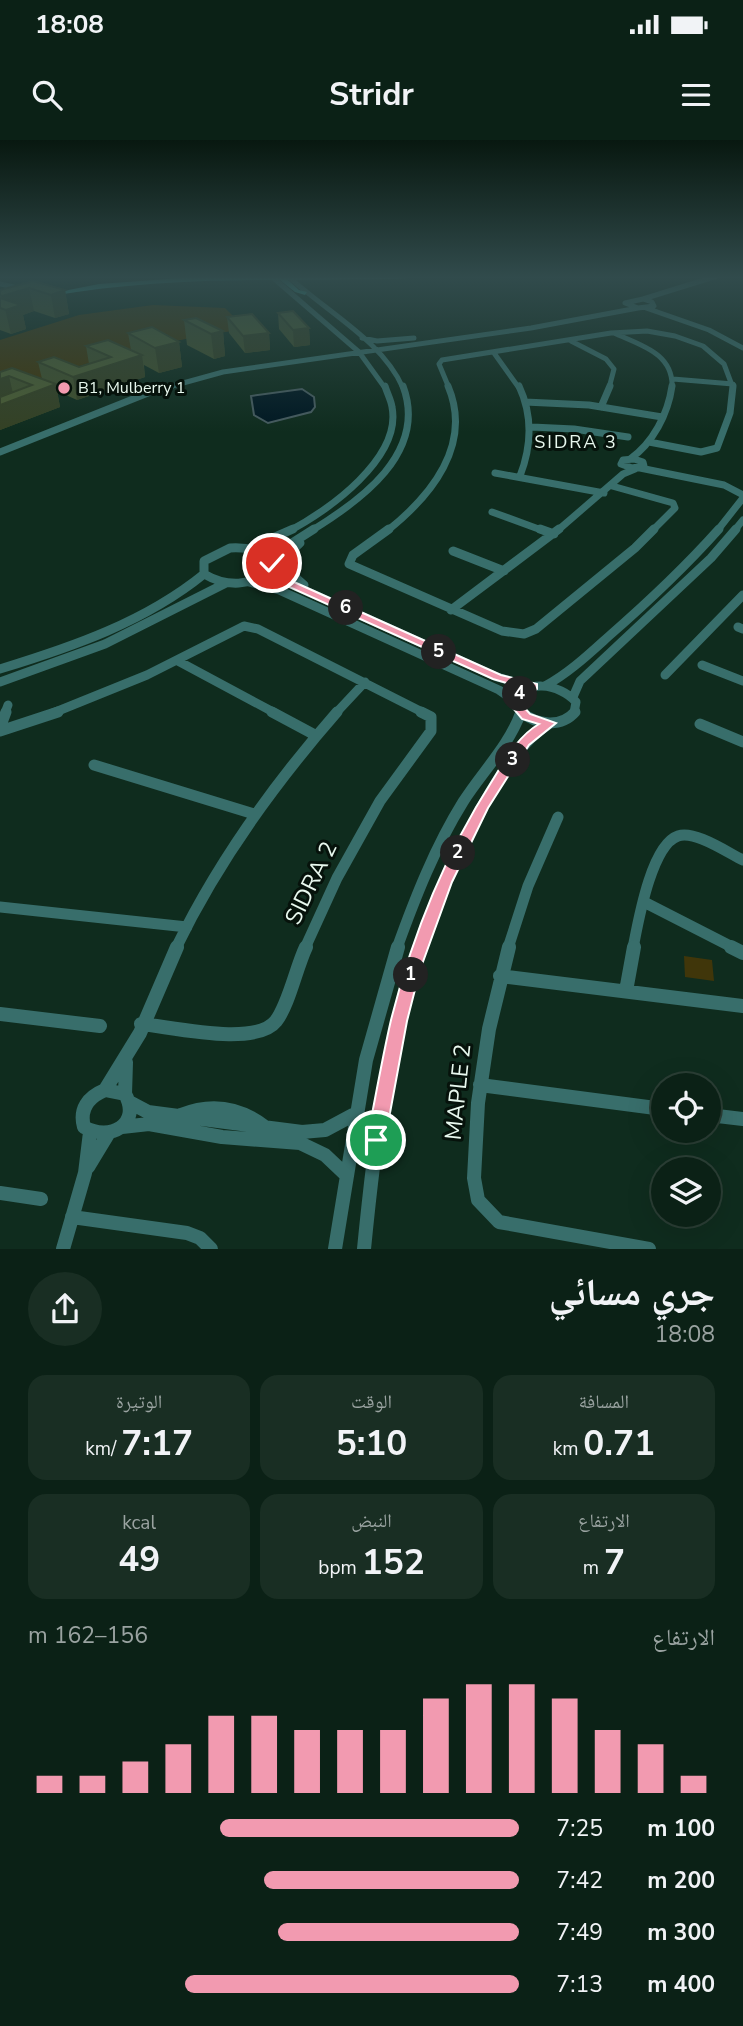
<!DOCTYPE html>
<html lang="ar">
<head>
<meta charset="utf-8">
<style>
	body { margin:0; font-family:"Nunito Sans","Noto Naskh Arabic",sans-serif; background:#192e23; color:#f1f3f6; direction:rtl; height:100vh; display:flex; flex-direction:column; font-size:26px; white-space:nowrap }
	* { box-sizing:border-box; margin:0 }
	p { font-size:23px; color:#9aa3a1 }
	.icon { flex:none; width:38px; height:38px; fill:none; stroke:currentColor; stroke-width:2; stroke-linecap:round; stroke-linejoin:round }
	.map { position:relative; height:1109px; overflow:hidden; direction:ltr }
	.sheet { display:flex; flex-direction:column; background:#0b2116; flex:1 }
	.sheet>* { flex:none }
	.tools { position:absolute; left:651px; top:933px; display:grid; gap:14px }
	.tools a { display:grid; place-items:center; width:70px; height:70px; border-radius:50%; background:#0b2116; box-shadow:0 7px 28px #0002,0 0 0 2px #2b3e35; font-size:35px }
	.pin { position:absolute; display:grid; place-items:center; width:60px; height:60px; color:#fff; margin:-30px; border:4px solid #fff; border-radius:50%; box-shadow:0 2px 7px #0007 }
	.km { position:absolute; width:35px; height:35px; margin:-18px; border-radius:50%; background:#222; color:#fff; font-size:19px; line-height:35px; text-align:center }
	.round { display:grid; place-items:center; flex:none; width:74px; height:74px; border-radius:37px; background:#192e23 }
	.head { display:flex; align-items:center; justify-content:space-between; height:119px; padding:0 28px }
	h1 { font-size:38px; font-weight:700; line-height:52px }
	.figures { display:grid; grid-template-columns:repeat(3,1fr); gap:10px; height:119px; padding:7px 28px }
	.figures div { display:grid; align-content:center; border-radius:18px; background:#192e23; text-align:center }
	.figures b { font-size:35px; font-weight:700 }
	.figures small { font-size:19px; font-weight:400 }
	.figures p { font-size:19px }
	.chart { height:196px; padding:14px 28px }
	.chart p { display:flex; justify-content:space-between }
	.chart svg { width:100%; height:126px; margin-top:7px; stroke:#f29ab0; stroke-width:6 }
	ul { padding:0 28px; list-style:none; font-size:23px }
	li { display:grid; grid-template-columns:112px 84px 1fr; align-items:center; height:52px }
	li i { height:18px; border-radius:9px; background:#f29ab0 }
	.status { display:flex; justify-content:space-between; align-items:center; height:49px; padding:0 35px; background:#0b2116; direction:ltr }
	.status svg { height:19px; fill:currentColor }
	header { display:flex; justify-content:space-between; align-items:center; height:91px; padding:0 28px; background:#0b2116; font-size:32px; font-weight:700 }
	.map>svg:first-child { display:block }
	.green { fill:#40360a }
	.water { fill:#001822; stroke:#465b5f; stroke-width:2 }
	.lines { fill:none; stroke-linecap:round; stroke-linejoin:round }
	.minor-far4 { stroke:#386e6b; stroke-width:5 }
	.minor-far3 { stroke:#386e6b; stroke-width:7 }
	.minor-far2 { stroke:#386e6b; stroke-width:9 }
	.minor-far1 { stroke:#386e6b; stroke-width:11 }
	.minor { stroke:#386e6b; stroke-width:14 }
	.major { fill:#36b6b0; fill-rule:evenodd }
	.wall { fill:#40502c }
	.shaded-wall { fill:#344124 }
	.building { fill:#4b5d33; stroke:#344124; stroke-width:2 }
	.route { fill:#f29ab0; stroke:#fff; stroke-width:2 }
	.poi-dot { fill:#f29ab0; stroke:#06120b; stroke-width:2.5 }
	.labels { text-anchor:middle; dominant-baseline:central; stroke-width:6; stroke-linejoin:round; paint-order:stroke }
	.far-poi-label { font-size:16px; fill:#e8f8ee; stroke:#06120b; text-anchor:start }
	.far-neighbourhood-label { font-size:18px; letter-spacing:2px; fill:#e8f8ee; stroke:#06120b }
	.near-street-label { font-size:23px; fill:#e8f8ee; stroke:#06120b }
</style>
</head>
<body>
<div class="status"><b>18:08</b><svg viewBox="0 0 49 12"><path d="M0 12V9h3v3zM5 12V6h3v6zM10 12V3h3v9zM15 12V0h3v12zM26 1h20v11H26zM47 4h2v5h-2z"/></svg></div>
<header><svg class="icon" aria-label="menu" viewBox="0 0 24 24"><path d="M4 6h16M4 12h16M4 18h16"/></svg>Stridr<svg class="icon" aria-label="search" viewBox="0 0 24 24"><circle cx="10" cy="10" r="6"/><path d="M15 15l6 6"/></svg></header>
<div class="map">
<svg width="743" height="1109" viewBox="0 0 743 1109">
	<rect width="100%" height="100%" fill="#0f2c1e"/>
	<path class="green" d="M153,165L225,168L246,189C162,200 79,224 0,252V200L79,175Z
		M684,816L712,820L714,841L685,837Z"/>
	<path class="water" d="M302,249L314,257L315,267L311,272L268,283L254,275L251,256Z"/>
	<g class="lines">
		<path class="minor-far4" d="M271,136L359,212L385,248
			M288,136C325,171 382,200 403,248
			M0,144L22,149
			M643,159L652,162L654,166L638,168L625,163Z
			M643,159L717,136
			M646,168L709,190L743,208
			M614,193C640,205 674,213 672,248
			M362,198L377,201L414,198
			M571,201L606,219L614,229L609,248
			M494,213L519,248
			M673,239L733,244
			M165,248L223,232L531,188L638,168
			M449,248L439,224L442,220L611,193L647,191L675,196L703,206L724,224L733,248"/>
		<path class="minor-far3" d="M519,246C533,276 532,305 520,336
			M525,262L589,265L662,277
			M601,267L610,246
			M532,287L574,289L628,297
			M649,302L701,312L717,308L730,273L733,246
			M0,312L148,253L171,246
			M630,319C653,303 668,274 672,246
			M634,319L643,322L644,326L632,328L621,324L623,320Z
			M640,328L724,345L743,355
			M495,333L604,353
			M612,346L673,363L675,368L652,391
			M492,372L544,391
			M289,391C328,371 402,318 392,267C391,260 387,253 385,246
			M311,391C360,361 428,313 403,246
			M387,391C431,356 473,305 448,246
			M557,391L623,334L635,329
			M717,391L743,358
			M734,391L743,380"/>
		<path class="minor-far2" d="M389,389L353,415L349,424L502,491L524,494L536,489L635,408L654,389
			M540,389L554,394
			M300,403C281,420 286,431 304,445
			M230,408C245,407 257,409 270,417L271,429C252,447 226,447 204,434V421Z
			M250,408L293,389
			M453,411L504,431
			M270,417L314,389
			M271,429L284,441L497,537L533,547
			M249,442L279,450L499,550L516,562
			M451,470L559,389
			M738,487L743,489
			M178,521L275,573
			M702,525L743,541
			M0,529C72,507 145,482 204,434
			M665,535L743,455
			M0,542L105,504L226,443
			M545,546C569,533 589,514 609,496C648,462 685,427 719,389
			M573,557L580,541L711,418L736,389
			M5,573L8,565
			M53,573L147,535L244,486L258,489L424,573
			M336,573L365,542
			M523,573L517,567C520,536 561,544 576,562L574,573"/>
		<path class="minor-far1" d="M272,572L315,595
			M521,572C537,585 561,588 575,572
			M700,584L743,602
			M0,588L6,572
			M0,591L58,572
			M94,625L254,674
			M644,762L734,808
			M0,767L187,787
			M176,808C218,721 274,644 337,572
			M305,808L337,738L380,661L431,591V577L421,572
			M397,808C415,758 435,707 463,662C482,632 509,606 521,572
			M420,808C443,746 493,617 550,583
			M508,808L528,746L558,677
			M633,808C638,783 651,705 678,696C695,690 728,713 743,720"/>
		<path class="minor" d="M509,807L489,889L478,963L474,1038L478,1060L499,1082L649,1109
			M731,807L743,813
			M500,836L743,866
			M626,851L634,807
			M0,874L100,886
			M141,884C172,887 256,907 276,881C289,864 296,828 306,807
			M480,945L663,969
			M105,950L140,893L177,807
			M105,950L125,954C142,984 110,1002 84,987C79,969 88,957 105,950Z
			M125,954L126,922
			M131,963L148,972L302,992L325,990L353,975
			M181,975C211,963 239,967 265,987
			M709,975L743,979
			M122,987L149,984L222,997L300,1003L325,1015L344,1033
			M88,1027L108,994
			M0,1053L41,1059
			M72,1077L187,1093L200,1098L211,1109
			M63,1109L85,1033L90,992
			M335,1109L366,920L398,807
			M364,1109C374,1007 386,903 421,807"/>
		<path class="major" d="M441,136L390,139L288,140L299,150L307,152L305,155L295,152L280,140C203,140 127,143 51,156L48,154L99,144L195,137Z"/>
	</g>
	<path class="wall" d="M33,141L65,150L69,174L55,178L34,171L23,175L26,189L11,194L0,190V150Z
		M278,173L309,188L310,205L294,207L279,189Z
		M227,177L269,193L270,210L245,213L229,193Z
		M184,180L223,191L225,216L214,219L187,205Z
		M128,193L179,202L182,227L159,233L144,225L145,237L77,260L57,251L60,267L0,290V232L42,239L38,222L79,227L89,224L86,206L131,210Z"/>
	<path class="shaded-wall" d="M29,148L34,171L23,175L26,189L11,194L2,156Z
		M65,150L69,174L55,178L51,155Z
		M309,188L310,205L294,207L293,190Z
		M223,191L225,216L214,219L211,194Z
		M269,193L270,210L245,213L243,196Z
		M179,202L182,227L159,233L155,208Z
		M142,215L145,237L77,260L73,237Z
		M9,236L14,258L0,263V239Z
		M56,244L60,267L0,290V265Z"/>
	<path class="building" d="M33,141L65,150L51,155L29,148L2,156L0,155V150Z
		M0,158L21,165L6,170L0,168Z
		M293,171L309,188L293,190L278,173Z
		M252,174L269,193L243,196L227,177Z
		M196,178L223,191L211,194L184,180Z
		M152,187L179,202L155,208L128,193Z
		M108,200L142,215L73,237L38,222L54,217L79,227L111,217L86,206Z
		M12,228L56,244L0,265V257L32,245L9,236L0,239V232Z"/>
	<linearGradient id="sky" x2="0" y2="1"><stop stop-color="#081810"/><stop offset="0.47" stop-color="#314b4c"/><stop offset="1" stop-color="#314b4c" stop-opacity="0"/></linearGradient>
	<rect width="743" height="292" fill="url(#sky)"/>
	<path class="route" d="M269,421H276L278,431L294,442L501,535L537,544V549L523,558V566L530,574L556,583L529,605L507,638L488,668L452,742L420,830L407,881L385,1000L382,1006L376,1008L370,1006L367,1000C375,960 382,919 391,880C412,796 446,713 492,641C505,620 518,596 539,584L522,579L512,567V557L524,548L493,539L287,446L268,431Z"/>
	<circle class="poi-dot" cx="64" cy="248" r="7"/>
	<g class="labels">
		<g class="far-poi-label">
			<text x="78" y="248">B1, Mulberry 1</text>
		</g>
		<g class="far-neighbourhood-label">
			<text x="576" y="302">SIDRA 3</text>
		</g>
		<g class="near-street-label">
			<text transform="translate(311 743) rotate(-64)">SIDRA 2</text>
			<text transform="translate(458 952) rotate(-84)">MAPLE 2</text>
		</g>
	</g>
</svg>
<div class="tools">
<a><svg class="icon" aria-label="locate" viewBox="0 0 24 24"><circle cx="12" cy="12" r="6"/><path d="M12 2v4M12 18v4M2 12h4M18 12h4"/></svg></a>
<a><svg class="icon" aria-label="layers" viewBox="0 0 24 24"><path d="M12 4l9 5-9 5-9-5zM3 14l9 5 9-5"/></svg></a>
</div>
<div class="pin" style="left:376px;top:1000px;background:#1e9e55"><svg class="icon" aria-label="arrive" viewBox="0 0 24 24"><path d="M6 21V4h12l-3 4 3 4H6"/></svg></div>
<div class="pin" style="left:272px;top:423px;background:#d93025"><svg class="icon" aria-label="check" viewBox="0 0 24 24"><path d="M5 12l5 5 9-10"/></svg></div>
<b class="km" style="left:411px;top:835px">1</b>
<b class="km" style="left:458px;top:713px">2</b>
<b class="km" style="left:513px;top:620px">3</b>
<b class="km" style="left:520px;top:554px">4</b>
<b class="km" style="left:439px;top:512px">5</b>
<b class="km" style="left:346px;top:468px">6</b>
</div>
<section class="sheet">
<div class="head"><div><h1>جري مسائي</h1><p>18:08</p></div><a class="round"><svg class="icon" aria-label="share" viewBox="0 0 24 24"><path d="M12 15V3M7 8l5-5 5 5M5 13v7h14v-7"/></svg></a></div>
<div class="figures">
<div><p>المسافة</p><b>0.71<small> km</small></b></div>
<div><p>الوقت</p><b>5:10</b></div>
<div><p>الوتيرة</p><b>7:17<small> /km</small></b></div>
</div>
<div class="figures">
<div><p>الارتفاع</p><b>7<small> m</small></b></div>
<div><p>النبض</p><b>152<small> bpm</small></b></div>
<div><p>kcal</p><b>49</b></div>
</div>
<div class="chart"><p><span>الارتفاع</span>156–162 m</p>
<svg viewBox="0 0 160 44" preserveAspectRatio="none"><path d="M5 44V38M15 44V38M25 44V33M35 44V27M45 44V17M55 44V17M65 44V22M75 44V22M85 44V22M95 44V11M105 44V6M115 44V6M125 44V11M135 44V22M145 44V27M155 44V38"/></svg>
</div>
<ul>
<li><b>100 m</b>7:25<i style="width:61%"></i></li>
<li><b>200 m</b>7:42<i style="width:52%"></i></li>
<li><b>300 m</b>7:49<i style="width:49%"></i></li>
<li><b>400 m</b>7:13<i style="width:68%"></i></li>
</ul>
</section>
</body>
</html>
